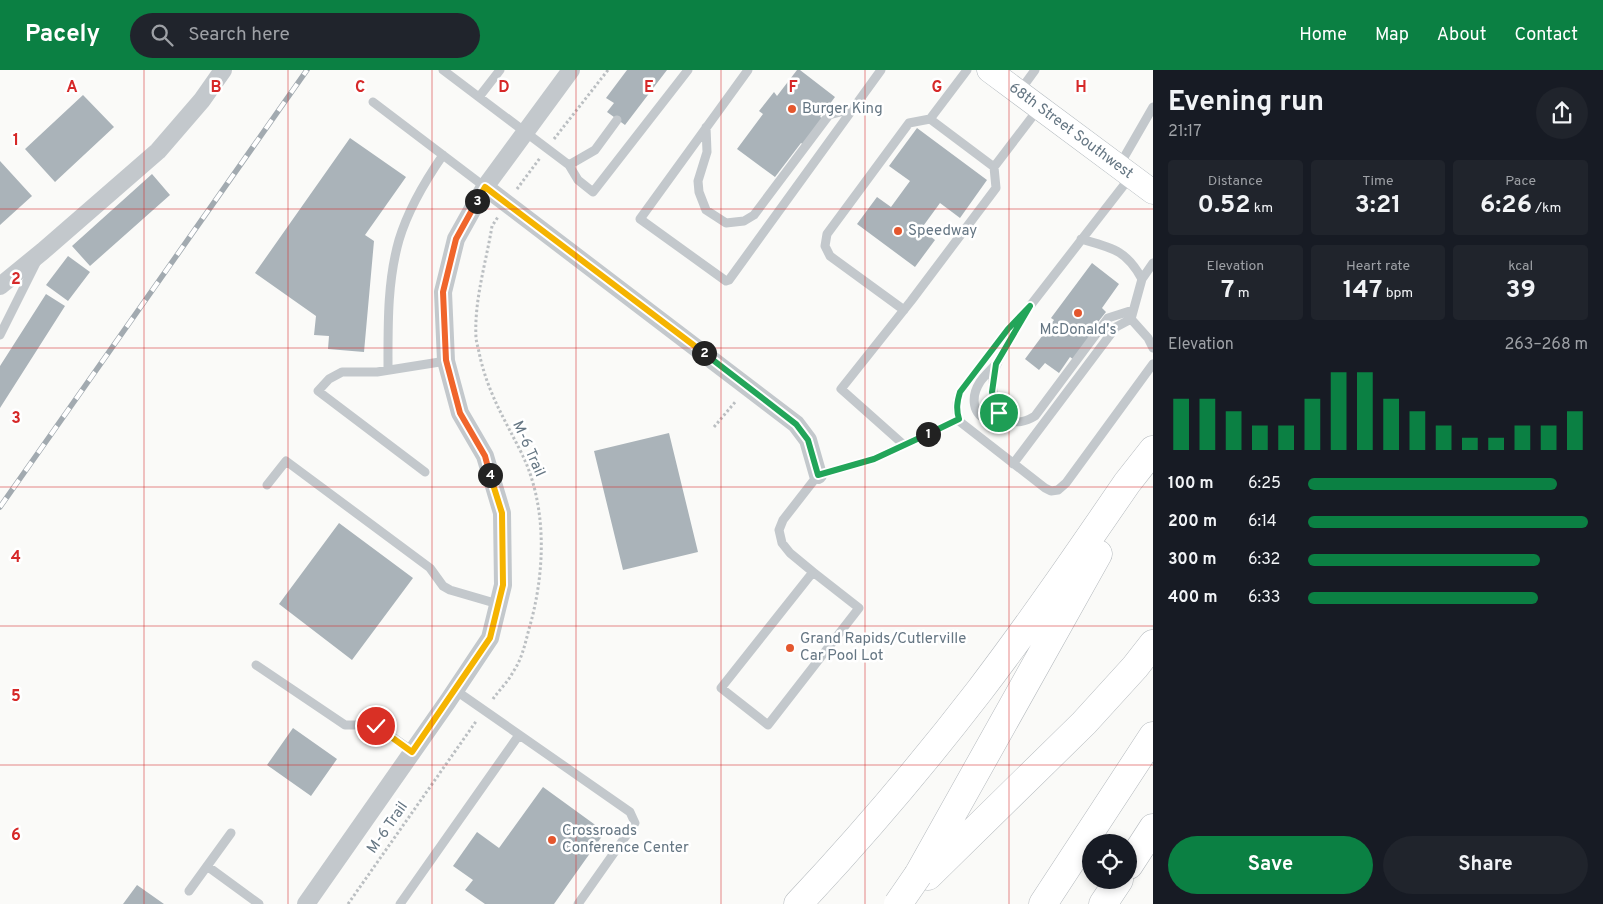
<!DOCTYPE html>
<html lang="en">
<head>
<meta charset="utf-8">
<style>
	body { margin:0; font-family:Overpass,sans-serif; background:#20242c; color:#f1f3f6; height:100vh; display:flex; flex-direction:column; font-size:19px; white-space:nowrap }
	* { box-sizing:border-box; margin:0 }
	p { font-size:16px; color:#9ea1a6 }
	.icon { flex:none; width:28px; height:28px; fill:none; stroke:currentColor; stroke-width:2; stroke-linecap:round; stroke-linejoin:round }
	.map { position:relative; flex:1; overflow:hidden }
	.sheet { display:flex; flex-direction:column; background:#171b24; width:450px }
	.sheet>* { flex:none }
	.tools { position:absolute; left:1082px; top:764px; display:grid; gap:10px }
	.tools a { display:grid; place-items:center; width:55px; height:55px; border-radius:50%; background:#171b24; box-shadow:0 2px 8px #0003; font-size:25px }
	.pin { position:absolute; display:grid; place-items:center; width:42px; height:42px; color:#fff; margin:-21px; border:2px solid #fff; border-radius:50%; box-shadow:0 1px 5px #0007 }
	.km { position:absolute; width:25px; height:25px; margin:-12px; border-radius:50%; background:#222; color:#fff; font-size:14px; line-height:25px; text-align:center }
	.round { display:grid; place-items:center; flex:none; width:52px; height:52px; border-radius:26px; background:#20242c }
	.overview { display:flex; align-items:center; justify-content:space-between; height:85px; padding:0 15px }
	h1 { font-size:28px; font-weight:700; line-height:38px }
	.metrics { display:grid; grid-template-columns:repeat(3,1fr); gap:8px; height:85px; padding:5px 15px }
	.metrics div { display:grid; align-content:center; border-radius:5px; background:#20242c; text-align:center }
	.metrics b { font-size:25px; font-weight:700 }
	.metrics small { font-size:14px; font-weight:400 }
	.metrics p { font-size:14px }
	.chart { height:140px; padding:10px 15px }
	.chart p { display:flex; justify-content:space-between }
	.chart svg { width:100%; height:90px; margin-top:5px; stroke:#0b8043; stroke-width:6 }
	.action { display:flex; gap:10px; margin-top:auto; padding:10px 15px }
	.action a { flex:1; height:58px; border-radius:30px; background:#0b8043; color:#fff; font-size:20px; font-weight:700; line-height:58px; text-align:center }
	.action a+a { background:#20242c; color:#f1f3f6 }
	ul { padding:0 15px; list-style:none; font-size:16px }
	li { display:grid; grid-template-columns:80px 60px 1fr; align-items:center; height:38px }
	li i { height:12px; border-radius:6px; background:#0b8043 }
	header { display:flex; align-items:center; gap:30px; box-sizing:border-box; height:70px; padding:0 25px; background:#0b8043; color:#fff }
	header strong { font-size:24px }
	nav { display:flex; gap:28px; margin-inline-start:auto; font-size:18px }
	.search { width:350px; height:45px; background:#20242c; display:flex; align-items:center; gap:12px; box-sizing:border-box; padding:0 18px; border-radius:28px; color:#9ea1a6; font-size:19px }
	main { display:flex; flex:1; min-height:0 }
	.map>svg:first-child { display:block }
	.building { fill:#aab3b9 }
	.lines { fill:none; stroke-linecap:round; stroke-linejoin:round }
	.secondary-casing { stroke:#b3babf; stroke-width:25 }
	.highway-casing { stroke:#b4b9bd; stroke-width:29 }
	.path { stroke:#bbbfc2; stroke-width:3; stroke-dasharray:2.5 2.5; stroke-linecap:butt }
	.lane { stroke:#c3c8cc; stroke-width:9 }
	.street { stroke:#c3c8cc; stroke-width:18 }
	.secondary { stroke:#fff; stroke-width:24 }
	.highway { stroke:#fff; stroke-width:28 }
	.rail-casing { stroke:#a2aab0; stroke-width:5.5 }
	.rail { stroke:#fff; stroke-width:4; stroke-dasharray:11; stroke-linecap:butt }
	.highway-bridge-casing { stroke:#b4b9bd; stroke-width:29; stroke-linecap:butt }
	.highway-bridge { stroke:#fff; stroke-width:28 }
	.split-1-casing { stroke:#fff; stroke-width:10 }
	.split-2-casing { stroke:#fff; stroke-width:10 }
	.split-3-casing { stroke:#fff; stroke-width:10 }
	.split-4-casing { stroke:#fff; stroke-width:10 }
	.split-5-casing { stroke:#fff; stroke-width:10 }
	.split-1 { stroke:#22a559; stroke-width:6 }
	.split-2 { stroke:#22a559; stroke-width:6 }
	.split-3 { stroke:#f5b400; stroke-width:6 }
	.split-4 { stroke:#f0652b; stroke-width:6 }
	.split-5 { stroke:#f5b400; stroke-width:6 }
	.grid { fill:none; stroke:#d62828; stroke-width:1; stroke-opacity:0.55 }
	.poi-dot { fill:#e4572e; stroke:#fff; stroke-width:2 }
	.labels { text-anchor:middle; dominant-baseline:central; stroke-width:5; stroke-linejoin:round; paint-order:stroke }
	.poi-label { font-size:15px; fill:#657683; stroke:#fff; text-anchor:start }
	.street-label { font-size:15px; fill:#657683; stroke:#fff }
	.grid-label { font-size:16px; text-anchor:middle; font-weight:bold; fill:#d62828; stroke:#fff; stroke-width:5; stroke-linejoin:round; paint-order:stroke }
</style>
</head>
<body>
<header>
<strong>Pacely</strong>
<div class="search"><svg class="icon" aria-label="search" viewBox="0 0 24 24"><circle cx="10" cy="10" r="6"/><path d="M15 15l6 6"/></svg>Search here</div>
<nav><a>Home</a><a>Map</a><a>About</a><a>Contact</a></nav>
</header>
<main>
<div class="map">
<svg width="1153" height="834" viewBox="0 0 1153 834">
	<rect width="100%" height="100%" fill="#fafaf8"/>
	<path class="building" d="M627,0H667L625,55L607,42L614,33L606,28Z
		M797,0H800L835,27L820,47L824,49L804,75L801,73L775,107L737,79L763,44L759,41L774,22L777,26Z
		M83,25L114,57L55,112L25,79Z
		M917,58L987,110L960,148L940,133L921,159L935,170L915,197L857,154L877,127L891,137L910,111L889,96Z
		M350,68L406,107L365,165L374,171L364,282L328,279L329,266L314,265L316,246L255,203Z
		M0,91L32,126L0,155Z
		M152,104L170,125L90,196L72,176Z
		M68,186L90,202L68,231L46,215Z
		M1092,193L1119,214L1102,238L1106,242L1098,252L1101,254L1074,290L1070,287L1059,303L1045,293L1039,300L1025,289L1054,250L1051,248Z
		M46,224L65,236L0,338V296Z
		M669,363L698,482L623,500L594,381Z
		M339,453L413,508L352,590L279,534Z
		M293,658L337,689L311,726L267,695Z
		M543,717L605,762L554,834H485L465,820L473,810L453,796L477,762L499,778Z
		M137,815L164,834H123Z"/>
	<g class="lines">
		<g class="secondary-casing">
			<g id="secondary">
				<path id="s1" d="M989,0L1153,122"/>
			</g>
		</g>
		<g class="highway-casing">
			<path id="highway" d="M1129,795L1153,758
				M918,805L1098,484
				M928,806L1084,653L1135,597L1153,574
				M798,834C862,766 923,694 980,620C1031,553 1079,483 1127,413L1153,380
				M1043,834L1153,666
				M1103,834L1119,810"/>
		</g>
		<path class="path" d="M554,69L608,0
			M517,119L540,88
			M714,357L736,331
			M493,629C499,620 508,612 513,602C522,589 525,574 529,559C545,504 548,438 522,384C505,350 489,325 480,287C479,281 477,275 476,268C474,230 486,193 492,156L498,147
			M348,834L477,650"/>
		<path class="lane" d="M443,0L569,95L578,110L593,122L688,0
			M748,0L640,149L726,211L729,210L881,0
			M967,0L930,49L994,97L1039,38
			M1019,22L1035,0
			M479,27L500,0
			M373,32L485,117
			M706,57L707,82L698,111L699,122L706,140L726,153L744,151L754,145L829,45L852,39
			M569,95L595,80L617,50
			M1119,96L1153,37
			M1131,106L1030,236L1008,259L960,322C956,333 956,340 959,351L1045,418L1051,421L1058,420L1066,413L1153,294
			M1081,169C1113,178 1126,180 1142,209
			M1153,193L1142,209L1131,249L1148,268L1153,278
			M904,240L830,186L825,176L827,164L909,53L930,49
			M1022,249C1015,262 1002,280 997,294C990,311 991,336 1006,348C1015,355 1027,351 1035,346L1108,248L1133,240
			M0,265L37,191
			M996,294C991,300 984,306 980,312C971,326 971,345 990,351C996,352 1004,351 1010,351
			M388,300C388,257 387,212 399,170C408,140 425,111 443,85
			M904,375L841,319L911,231L996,118L994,97
			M1013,394L1116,257L1131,249
			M425,402L318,321L329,309L342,302H377L446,291
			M267,415L286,391L430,498L443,516L450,520L498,534
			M813,502L859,538L768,655L721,618L813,502L790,483L782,473L779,460L783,450L818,405L874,389L959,349
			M256,595L345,655H376L412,681
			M455,620L630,742L635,753L578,834
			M207,796L259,834
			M189,821L231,763
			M400,834L519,665"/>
		<path class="street" d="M485,117L796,354L808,370L818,405
			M0,216L43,181L158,81L202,30L223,0
			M306,834L448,631L490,568L503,515L502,443L485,386L460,343L446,291L443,222L456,169L485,117L571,0"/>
		<use href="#secondary" class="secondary"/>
		<use href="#highway" class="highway"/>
		<g class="rail-casing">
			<path id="rail" d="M0,437L307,0"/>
		</g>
		<use href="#rail" class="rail"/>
		<g class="highway-bridge-casing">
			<path id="highway-bridge" d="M898,834L918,805"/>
		</g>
		<use href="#highway-bridge" class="highway-bridge"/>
	</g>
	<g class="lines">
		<g class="split-1-casing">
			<path id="split-1" d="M928,364L959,349C956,339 957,332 960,322L1008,259L1030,236L996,294L992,322L999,343"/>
		</g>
		<g class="split-2-casing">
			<path id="split-2" d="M704,283L796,354L808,370L818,405L874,389L928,364"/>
		</g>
		<g class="split-3-casing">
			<path id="split-3" d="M477,131L485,117L704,283"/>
		</g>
		<g class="split-4-casing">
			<path id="split-4" d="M477,131L456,169L443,222L446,290L460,343L485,386L490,405"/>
		</g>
		<g class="split-5-casing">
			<path id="split-5" d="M376,656L412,682L490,568L503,515L502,443L490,405"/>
		</g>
		<use href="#split-1" class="split-1"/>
		<use href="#split-2" class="split-2"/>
		<use href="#split-3" class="split-3"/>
		<use href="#split-4" class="split-4"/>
		<use href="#split-5" class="split-5"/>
	</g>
	<path class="grid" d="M144,0V834M288,0V834M432,0V834M576,0V834M721,0V834M865,0V834M1009,0V834M0,139H1153M0,278H1153M0,417H1153M0,556H1153M0,695H1153"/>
	<g class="poi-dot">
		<circle cx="792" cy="39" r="5"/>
		<circle cx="898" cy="161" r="5"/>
		<circle cx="1078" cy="243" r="5"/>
		<circle cx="790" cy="578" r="5"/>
		<circle cx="552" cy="770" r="5"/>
	</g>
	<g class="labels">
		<g class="poi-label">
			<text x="802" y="39">Burger King</text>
			<text x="908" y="161">Speedway</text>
			<text x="1078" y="260" text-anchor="middle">McDonald's</text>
			<text x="800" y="569">Grand Rapids/Cutlerville<tspan x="800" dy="17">Car Pool Lot</tspan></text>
			<text x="562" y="761">Crossroads<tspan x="562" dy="17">Conference Center</tspan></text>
		</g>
		<g class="street-label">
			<text stroke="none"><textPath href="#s1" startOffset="102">68th Street Southwest</textPath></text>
			<text transform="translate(528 379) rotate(66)">M-6 Trail</text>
			<text transform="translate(388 758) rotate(-55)">M-6 Trail</text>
		</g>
	</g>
	<g class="grid-label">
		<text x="72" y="22">A</text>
		<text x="216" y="22">B</text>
		<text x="360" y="22">C</text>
		<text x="504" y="22">D</text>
		<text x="649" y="22">E</text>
		<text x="793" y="22">F</text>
		<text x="937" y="22">G</text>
		<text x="1081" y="22">H</text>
		<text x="16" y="75">1</text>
		<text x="16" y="214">2</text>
		<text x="16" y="353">3</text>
		<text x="16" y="492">4</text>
		<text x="16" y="631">5</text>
		<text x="16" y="770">6</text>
	</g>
</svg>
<div class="tools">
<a><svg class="icon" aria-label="locate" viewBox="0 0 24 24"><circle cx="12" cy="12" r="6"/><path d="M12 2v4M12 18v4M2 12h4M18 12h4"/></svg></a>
</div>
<div class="pin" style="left:999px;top:343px;background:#1e9e55"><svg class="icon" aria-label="arrive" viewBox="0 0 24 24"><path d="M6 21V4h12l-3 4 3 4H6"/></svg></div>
<div class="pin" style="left:376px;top:656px;background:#d93025"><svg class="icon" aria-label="check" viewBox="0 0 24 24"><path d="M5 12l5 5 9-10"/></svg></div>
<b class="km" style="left:928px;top:364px">1</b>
<b class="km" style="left:704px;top:283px">2</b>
<b class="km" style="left:477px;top:131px">3</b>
<b class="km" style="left:490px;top:405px">4</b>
</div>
<section class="sheet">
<div class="overview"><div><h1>Evening run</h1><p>21:17</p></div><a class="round"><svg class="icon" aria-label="share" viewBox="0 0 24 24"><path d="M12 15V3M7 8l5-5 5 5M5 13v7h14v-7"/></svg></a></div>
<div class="metrics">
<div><p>Distance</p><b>0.52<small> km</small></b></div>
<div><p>Time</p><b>3:21</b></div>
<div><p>Pace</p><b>6:26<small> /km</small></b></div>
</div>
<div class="metrics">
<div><p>Elevation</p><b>7<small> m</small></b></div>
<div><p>Heart rate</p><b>147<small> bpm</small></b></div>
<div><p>kcal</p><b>39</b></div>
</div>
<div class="chart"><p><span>Elevation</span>263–268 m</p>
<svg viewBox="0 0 160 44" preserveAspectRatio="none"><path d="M5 44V19M15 44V19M25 44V25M35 44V32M45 44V32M55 44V19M65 44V6M75 44V6M85 44V19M95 44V25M105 44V32M115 44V38M125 44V38M135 44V32M145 44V32M155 44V25"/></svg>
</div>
<ul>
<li><b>100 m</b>6:25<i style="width:89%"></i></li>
<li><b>200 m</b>6:14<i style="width:100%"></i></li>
<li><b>300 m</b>6:32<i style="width:83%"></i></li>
<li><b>400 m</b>6:33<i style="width:82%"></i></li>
</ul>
<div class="action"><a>Save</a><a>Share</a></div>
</section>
</main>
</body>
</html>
